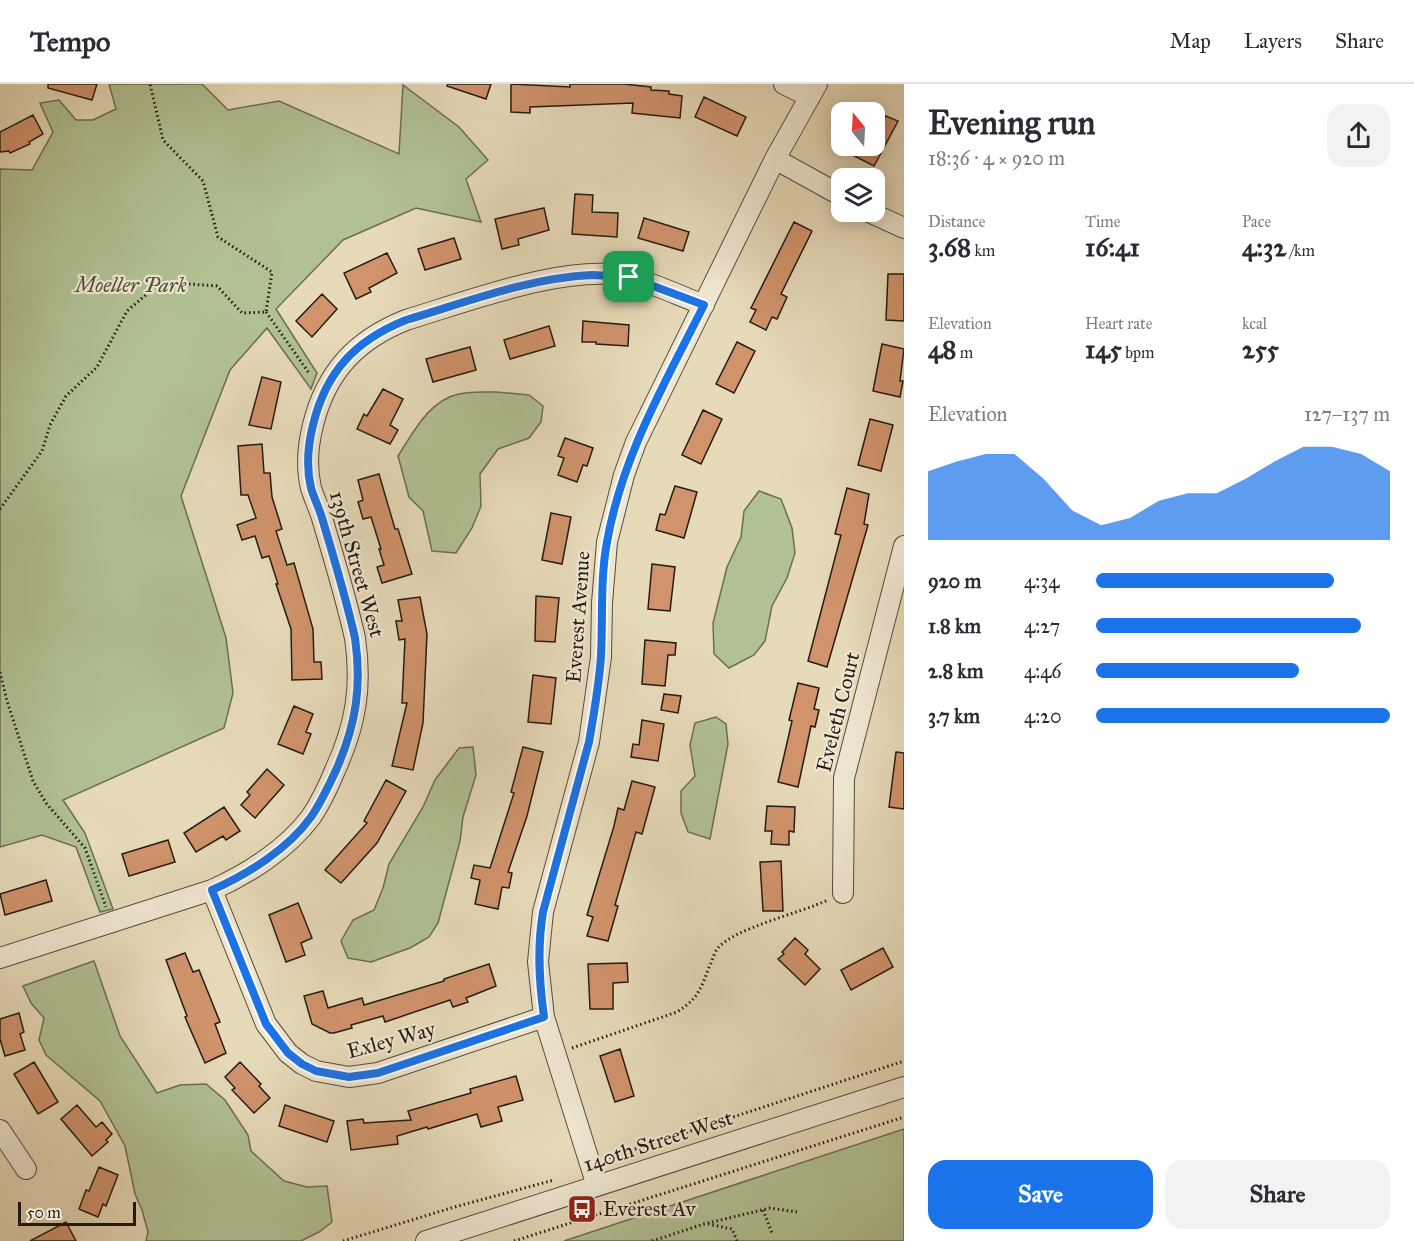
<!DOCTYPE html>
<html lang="en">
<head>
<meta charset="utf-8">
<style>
	body { margin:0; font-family:"IM FELL Great Primer",serif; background:#f2f2f3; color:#2b2b33; height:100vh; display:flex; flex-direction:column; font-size:22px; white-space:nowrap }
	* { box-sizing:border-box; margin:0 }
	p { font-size:20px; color:#7c7c81 }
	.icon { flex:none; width:33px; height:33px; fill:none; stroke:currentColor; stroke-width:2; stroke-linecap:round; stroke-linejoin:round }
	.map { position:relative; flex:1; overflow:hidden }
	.panel { display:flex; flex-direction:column; background:#fff; width:510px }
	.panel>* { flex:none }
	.needle { width:39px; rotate:342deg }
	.controls { position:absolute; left:831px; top:18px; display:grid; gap:12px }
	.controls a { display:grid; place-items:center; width:54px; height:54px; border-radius:12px; background:#fff; box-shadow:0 3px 15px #0003; font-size:30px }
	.scale { position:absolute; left:18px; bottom:15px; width:118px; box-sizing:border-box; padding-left:6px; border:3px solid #241c12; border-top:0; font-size:16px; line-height:21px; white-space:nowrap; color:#241c12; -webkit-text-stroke:4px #efe7d2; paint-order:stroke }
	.pin { position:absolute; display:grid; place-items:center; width:51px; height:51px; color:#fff; margin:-26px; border-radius:12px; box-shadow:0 3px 9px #0006 }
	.round { display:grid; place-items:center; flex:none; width:63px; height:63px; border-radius:18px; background:#f2f2f3 }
	.summary { display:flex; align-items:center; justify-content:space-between; height:102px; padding:0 24px }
	h1 { font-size:33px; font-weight:700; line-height:45px }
	.figures { display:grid; grid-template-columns:repeat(3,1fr); gap:9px; height:102px; padding:6px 24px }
	.figures div { display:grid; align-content:center }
	.figures b { font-size:26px; font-weight:700 }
	.figures small { font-size:16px; font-weight:400 }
	.figures p { font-size:16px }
	.chart { height:168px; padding:12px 24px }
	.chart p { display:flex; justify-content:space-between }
	.chart svg { width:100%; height:108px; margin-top:6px; fill:#1a73e8; opacity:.7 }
	.primary-button { display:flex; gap:12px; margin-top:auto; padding:12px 24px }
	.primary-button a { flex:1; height:69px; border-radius:18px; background:#1a73e8; color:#fff; font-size:24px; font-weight:700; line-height:69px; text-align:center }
	.primary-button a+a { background:#f2f2f3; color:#2b2b33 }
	ul { padding:0 24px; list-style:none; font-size:20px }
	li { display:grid; grid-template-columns:96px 72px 1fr; align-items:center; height:45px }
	li i { height:15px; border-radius:8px; background:#1a73e8 }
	header { display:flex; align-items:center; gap:36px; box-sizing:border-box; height:84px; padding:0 30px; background:#fff; border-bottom:2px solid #e1e1e2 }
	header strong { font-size:28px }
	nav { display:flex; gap:33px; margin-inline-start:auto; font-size:21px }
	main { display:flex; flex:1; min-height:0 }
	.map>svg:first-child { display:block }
	.green { fill:#b1c193; stroke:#6a6e52; stroke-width:1.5 }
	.building { fill:#d0936c; stroke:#241c12; stroke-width:1.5 }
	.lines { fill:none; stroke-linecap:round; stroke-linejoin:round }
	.minor-casing { stroke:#554c3c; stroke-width:22 }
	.path { stroke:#241c12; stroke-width:3; stroke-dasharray:1.5 3; stroke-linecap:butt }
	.minor { stroke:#efe7d2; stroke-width:20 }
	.route-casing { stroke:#fff; stroke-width:12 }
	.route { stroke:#1a73e8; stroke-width:8 }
	.labels { text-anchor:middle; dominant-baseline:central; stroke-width:4.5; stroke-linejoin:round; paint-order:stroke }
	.park-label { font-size:21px; font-style:italic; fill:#4e4e39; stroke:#efe7d2 }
	.street-label { font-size:21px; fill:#241c12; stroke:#efe7d2 }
	.poi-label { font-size:21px; fill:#241c12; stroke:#efe7d2; text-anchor:start }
</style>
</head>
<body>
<header>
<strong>Tempo</strong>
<nav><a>Map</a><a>Layers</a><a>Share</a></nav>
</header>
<main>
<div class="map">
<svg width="904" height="1157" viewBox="0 0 904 1157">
	<rect width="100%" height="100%" fill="#e7dab9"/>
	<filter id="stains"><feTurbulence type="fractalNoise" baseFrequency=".00333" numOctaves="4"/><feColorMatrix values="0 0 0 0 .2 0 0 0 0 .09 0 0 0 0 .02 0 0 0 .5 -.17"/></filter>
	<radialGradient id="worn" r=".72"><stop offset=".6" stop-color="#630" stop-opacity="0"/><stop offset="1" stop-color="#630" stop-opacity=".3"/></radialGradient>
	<path class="green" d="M109,0H202L228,26L279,17L399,70L403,1L459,43L488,76L466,95L481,138L416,124L343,156L276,225L317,289L311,305L267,244L230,286L181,412L226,554L233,609L224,644L63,716L85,749L113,825L100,828L76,763L42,751L0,763V85L32,86L53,48L40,19L59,16L76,36H93L116,25Z
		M496,308L529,311L543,322L541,338L529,354L498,365L480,390L481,422L472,444L456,469L432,467L423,427L409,413L398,372C413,349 429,316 459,310C471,307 484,308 496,308Z
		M759,407L781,415L792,444L795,469L787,494L772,522L765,557L754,571L729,584L714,570L713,539L727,483L741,453L744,427Z
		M716,633L726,640L728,660L710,755L688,748L681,729V707L695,692L690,661L695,639Z
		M473,663L476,691L463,733L460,757L438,839L429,853L410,864L371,878L348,874L341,857L353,836L374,826L383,804L389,780L423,723L435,696L459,664Z
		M94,877L120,952L157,1009L180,1001L206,1000L225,1016L248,1051L251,1067L284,1097L307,1103L327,1102L332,1138L319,1148L301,1157H146L148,1148L142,1126L135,1110L125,1062L100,1017L46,971L39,956L44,934L31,919L23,902Z
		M904,1045V1157H564Z"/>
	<path class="building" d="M48,0H97L92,16L48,4Z
		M448,0H491L486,15L447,2Z
		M511,0L570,3V0H624L651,3V6L669,7V10L682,12L680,34L632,29L633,19L530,23V29L511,28Z
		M704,13L746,33L737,52L695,33Z
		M33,31L43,50L29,58L30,60L10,69L9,67L0,68V48Z
		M886,32L898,37L874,82L835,62H874V54Z
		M575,110L593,111L592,128L618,129L617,153L572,150Z
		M544,124L549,146L518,155L519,161L502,165L495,135Z
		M644,134L689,148L683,167L638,154Z
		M794,138L812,147L781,210L787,213L777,235L772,233L766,246L750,238L756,226L751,224Z
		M454,154L461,175L425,186L418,165Z
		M387,169L397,189L369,204L371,208L356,215L344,189Z
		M888,190H904V237L886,236Z
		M322,210L337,225L312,253L296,237Z
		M583,237L629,241L628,262L596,260V258H582Z
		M549,242L555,262L510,275L504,256Z
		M737,258L755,267L734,309L716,300Z
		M882,260L904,265L900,297H903L900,313L873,307Z
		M470,263L476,286L433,298L426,275Z
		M262,293L281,298L271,345L249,341Z
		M383,305L403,315L390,341L398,346L390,360L357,345L364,330L367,332Z
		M703,326L722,335L701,380L682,371Z
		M870,335L893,341L881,387L858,381Z
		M565,354L593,364L587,382L583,381L577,398L558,391L564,374L558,372Z
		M262,360L264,389H270L272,413L282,445L276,447L287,481L294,479L313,545L314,578H321L322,595L292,596L291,545L276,500H278L269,472L262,474L255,452L242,456L237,441L256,434L248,411H241L238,362Z
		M379,390L395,445H398L412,490L382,499L377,483L384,481L379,465H381L371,433L363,435L358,418L363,416L358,396Z
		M675,402L697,408L684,454L656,446L660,430L665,431Z
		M847,404L869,410L864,440L868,441L827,583L808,577L841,451L835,450Z
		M551,429L571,433L562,480L542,476Z
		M652,480L675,483L670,527L648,525Z
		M536,512L559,514L555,558L535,557Z
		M420,513L427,550L423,639L413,686L392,682L407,619H402L405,555L399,556L396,537H402L398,516Z
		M645,556L676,559L675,571H668L665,602L642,600Z
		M533,591L556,594L551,640L528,638Z
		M798,599L819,604L814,625L819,626L815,643L811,642L798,703L778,698L792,637L789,636Z
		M664,610L681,612L678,629L661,626Z
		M294,622L313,630L306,648L311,650L303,670L278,660Z
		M642,636L664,640L658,677L631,673L633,660L639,661Z
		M523,663L543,668L527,732L508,788L512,789L509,804L502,803L498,825L475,820L480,796L471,794L474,781L490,784L514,709L511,708Z
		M896,668L904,669V725L889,723Z
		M267,685L284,701L255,734L241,721L250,711L247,708Z
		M386,696L406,707L377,759L341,799L325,786L367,739L364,737Z
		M632,697L655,703L642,750L636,748L615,821L618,822L608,857L587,852L593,833L587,831L614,742L618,724L624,726Z
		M767,722L795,723L794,748L789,747V761L771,760L772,747H765Z
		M224,723L240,747L226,756L223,752L196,768L184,749Z
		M168,756L175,778L129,792L122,770Z
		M781,777L783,827H763L760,778Z
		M46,796L52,817L5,831L0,810Z
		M298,819L312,854L301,859L305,871L286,878L269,831Z
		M795,854L808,866L805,870L820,885L805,901L778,875L784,870L782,868Z
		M883,864L893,883L851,906L841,886Z
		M185,869L193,888L199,886L220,938L215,940L226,969L205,979L185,933L187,932L166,876Z
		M627,879L628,898L613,899V925H590L588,880Z
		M489,880L496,902L466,914L468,918L453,923L450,916L385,938L383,932L351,941L352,944L334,949H330L312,940L304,912L323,907L328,924L362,914L364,921L444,897V895Z
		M19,929L24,948L20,950L25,966L5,972L0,955V935Z
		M620,965L634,1012L615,1018L600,972Z
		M34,978L58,1018L38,1030L14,990Z
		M240,978L261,1000L259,1002L270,1014L254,1029L232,1006L235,1004L225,993Z
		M516,992L523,1016L498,1023L502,1037L481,1043L477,1030L428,1045L427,1043L397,1052L398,1060L351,1066L347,1037L363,1035L364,1039L411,1036L408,1027L471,1009L470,1005Z
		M77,1021L96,1043L102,1038L112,1050L106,1056L108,1058L92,1072L61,1035Z
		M285,1021L334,1037L327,1058L279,1042Z
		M99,1083L118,1091L106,1122L103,1120L98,1133L79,1125L86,1106L89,1107Z
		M66,1138L76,1157H30Z"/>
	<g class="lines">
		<g class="minor-casing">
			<path id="minor" d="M784,0L810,13
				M775,75L842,112
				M869,128L904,144
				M212,806L266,940L288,969L302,980L316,987L349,993L378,989L544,933
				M843,809L844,694L904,462
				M0,874L212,806C248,790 287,765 311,733C322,717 329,701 336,684C356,640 362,602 355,554C346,514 334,474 322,434C319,424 314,414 311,404C306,383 308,361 313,341C326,288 356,256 406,236C466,218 570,178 630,193C655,200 680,212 704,221
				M0,1046L26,1085
				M597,1102L544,933L538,878L543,828L589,658L601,573L602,519L607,458L624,391L636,358L775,75L817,0
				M426,1157L904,1003"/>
		</g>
		<path class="path" d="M266,228L309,289
			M0,425L42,367L50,341L66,312L97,283L127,227L161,198L217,202L242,229L266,228L272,188L218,153L203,97L163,56L150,0
			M0,588L7,617L33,697L46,719L85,764L106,823
			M572,964L677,928C699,914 701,904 710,881C713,876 714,868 718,864C735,844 800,829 828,816
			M605,1075L904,977
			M763,1126L772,1149
			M708,1140L732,1145L737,1157
			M343,1157L451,1124L554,1096
			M514,1157L904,1033
			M652,1157L704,1140L770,1124L797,1128"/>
		<use href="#minor" class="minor"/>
	</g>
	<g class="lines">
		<g class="route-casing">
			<path id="route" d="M592,191L629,193L704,221C666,297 622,372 607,458C600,495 603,534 601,572C599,601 594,630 589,658L543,828C537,864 539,897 544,933L378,989L349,993L316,987L302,980L288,969L266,940L212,806C248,790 288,765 311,733C322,717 329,701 337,684C356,640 362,602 355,554C346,514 334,474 322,434C319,424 314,414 311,404C306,383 308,361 313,341C326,287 356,256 406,236C467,218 528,194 592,191Z"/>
		</g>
		<use href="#route" class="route"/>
	</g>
	<defs>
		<g id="bus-square" transform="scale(1.5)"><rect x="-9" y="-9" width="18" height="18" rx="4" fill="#8f2418" stroke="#efe7d2"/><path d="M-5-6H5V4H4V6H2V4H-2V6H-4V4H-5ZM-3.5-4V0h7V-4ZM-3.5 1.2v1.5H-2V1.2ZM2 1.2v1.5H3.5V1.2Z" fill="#fff"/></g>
	</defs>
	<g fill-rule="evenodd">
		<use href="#bus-square" x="582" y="1125"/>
	</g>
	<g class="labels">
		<g class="park-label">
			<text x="131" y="201">Moeller Park</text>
		</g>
		<g class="street-label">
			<text transform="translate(357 480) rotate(74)">139th Street West</text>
			<text transform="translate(578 533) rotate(-86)">Everest Avenue</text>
			<text transform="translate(838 628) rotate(-76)">Eveleth Court</text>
			<text transform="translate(391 956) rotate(-15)">Exley Way</text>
			<text transform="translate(658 1057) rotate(-18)">140th Street West</text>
		</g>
		<g class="poi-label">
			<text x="603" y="1125">Everest Av</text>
		</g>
	</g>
	<rect width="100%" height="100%" filter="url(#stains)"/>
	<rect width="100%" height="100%" fill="url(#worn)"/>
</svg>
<div class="controls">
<a><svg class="needle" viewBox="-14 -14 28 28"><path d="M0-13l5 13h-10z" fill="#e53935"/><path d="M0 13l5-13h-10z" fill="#7c7c81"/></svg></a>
<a><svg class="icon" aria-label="layers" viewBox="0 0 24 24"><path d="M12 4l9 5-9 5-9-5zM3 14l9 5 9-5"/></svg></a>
</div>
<div class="scale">50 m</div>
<div class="pin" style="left:629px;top:193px;background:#1e9e55"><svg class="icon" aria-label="arrive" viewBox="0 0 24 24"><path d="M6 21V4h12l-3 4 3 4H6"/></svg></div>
</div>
<section class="panel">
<div class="summary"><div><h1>Evening run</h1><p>18:36 · 4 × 920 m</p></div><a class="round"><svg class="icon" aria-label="share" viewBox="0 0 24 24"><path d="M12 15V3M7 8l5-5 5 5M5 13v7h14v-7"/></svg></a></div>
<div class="figures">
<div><p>Distance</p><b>3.68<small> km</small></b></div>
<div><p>Time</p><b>16:41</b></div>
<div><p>Pace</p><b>4:32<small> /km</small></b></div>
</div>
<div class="figures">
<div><p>Elevation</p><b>48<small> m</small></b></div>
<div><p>Heart rate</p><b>145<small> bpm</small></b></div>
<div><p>kcal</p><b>255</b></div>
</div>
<div class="chart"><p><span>Elevation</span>127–137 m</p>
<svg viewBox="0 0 160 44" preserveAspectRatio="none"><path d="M0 44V16L10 12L20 9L30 9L40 19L50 32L60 38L70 35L80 28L90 25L100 25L110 19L120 12L130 6L140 6L150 9L160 16V44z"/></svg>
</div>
<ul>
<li><b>920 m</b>4:34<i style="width:81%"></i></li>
<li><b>1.8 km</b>4:27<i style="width:90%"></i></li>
<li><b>2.8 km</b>4:46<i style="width:69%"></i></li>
<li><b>3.7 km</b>4:20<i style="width:100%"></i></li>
</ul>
<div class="primary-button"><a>Save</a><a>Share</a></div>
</section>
</main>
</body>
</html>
